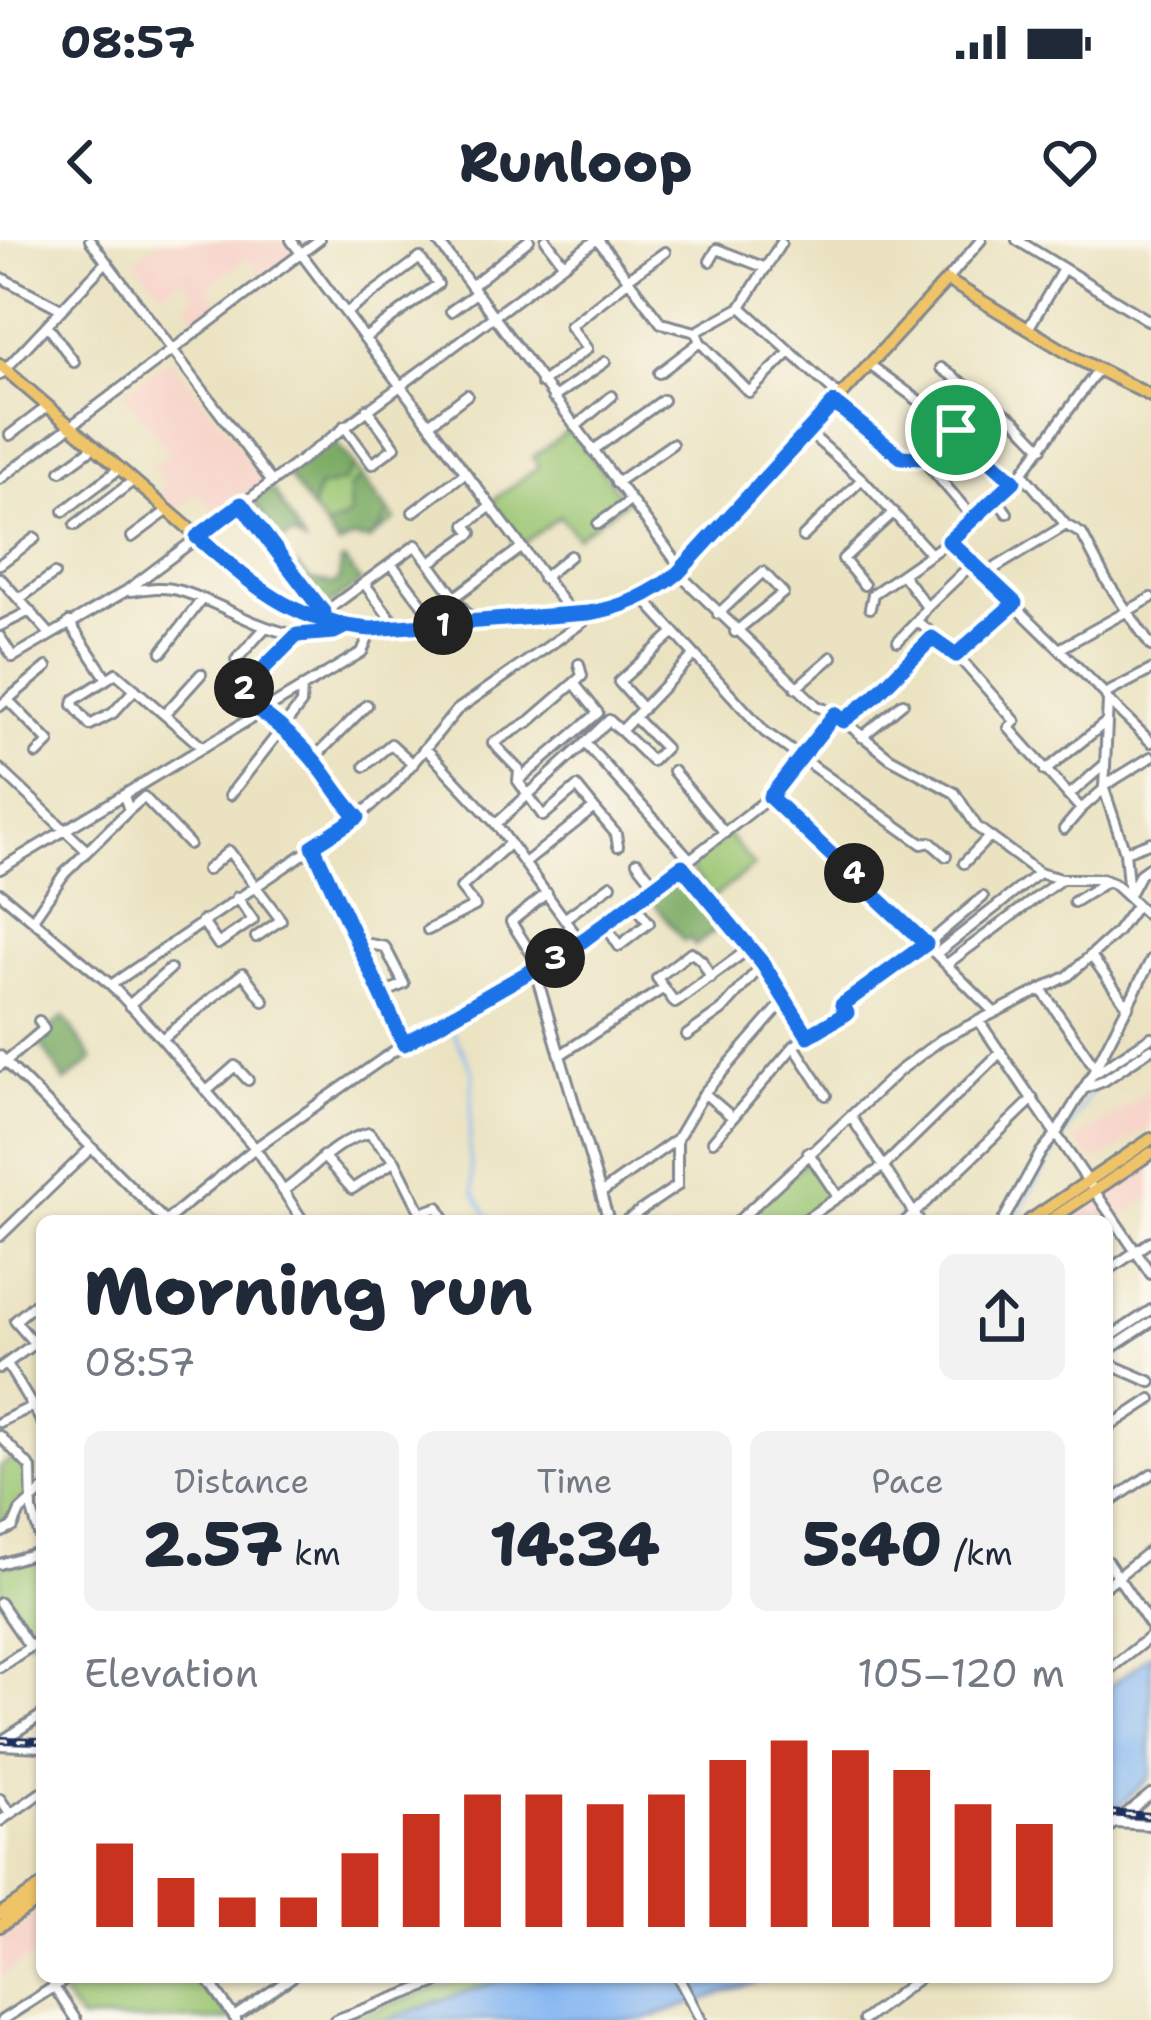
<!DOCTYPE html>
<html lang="en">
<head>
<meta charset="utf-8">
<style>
	body { margin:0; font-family:"Shantell Sans",sans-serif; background:#f2f2f3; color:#1f2937; height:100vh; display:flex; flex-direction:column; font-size:45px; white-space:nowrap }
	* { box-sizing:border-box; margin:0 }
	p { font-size:39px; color:#747a83 }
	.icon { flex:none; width:66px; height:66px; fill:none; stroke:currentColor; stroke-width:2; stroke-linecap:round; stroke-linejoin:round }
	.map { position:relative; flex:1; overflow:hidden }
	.panel { position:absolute; left:36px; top:975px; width:1077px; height:768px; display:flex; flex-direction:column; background:#fff; border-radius:18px; box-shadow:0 3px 9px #0004 }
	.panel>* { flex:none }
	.pin { position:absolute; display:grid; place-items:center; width:102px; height:102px; color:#fff; margin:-51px; border:6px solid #fff; border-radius:50%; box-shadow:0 3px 12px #0007 }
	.km { position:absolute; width:60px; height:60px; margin:-30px; border-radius:50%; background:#222; color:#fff; font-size:33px; line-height:60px; text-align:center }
	.round { display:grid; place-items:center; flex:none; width:126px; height:126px; border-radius:18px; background:#f2f2f3 }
	.overview { display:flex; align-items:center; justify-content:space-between; height:204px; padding:0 48px }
	h1 { font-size:66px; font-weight:800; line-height:90px }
	.stats { display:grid; grid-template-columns:repeat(3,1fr); gap:18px; height:204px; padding:12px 48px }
	.stats div { display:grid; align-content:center; border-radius:18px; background:#f2f2f3; text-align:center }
	.stats b { font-size:60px; font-weight:800 }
	.stats small { font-size:33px; font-weight:400 }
	.stats p { font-size:33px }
	.chart { height:336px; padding:24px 48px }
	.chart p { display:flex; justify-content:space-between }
	.chart svg { width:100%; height:216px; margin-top:12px; stroke:#c8321e; stroke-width:6 }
	.status { display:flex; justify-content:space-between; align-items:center; height:84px; padding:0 60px; background:#fff; direction:ltr }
	.status svg { height:33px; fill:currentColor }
	header { display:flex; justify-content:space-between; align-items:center; height:156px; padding:0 48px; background:#fff; font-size:54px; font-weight:800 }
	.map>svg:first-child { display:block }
	.built { fill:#f7d1c7 }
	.green { fill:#9bc673; stroke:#5b7a68; stroke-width:3 }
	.forest { fill:#7cab65; stroke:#4c6d62; stroke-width:3 }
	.water { fill:#86b7f2; stroke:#5073a8; stroke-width:3 }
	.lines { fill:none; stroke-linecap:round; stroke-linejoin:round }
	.stream { stroke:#86b7f2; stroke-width:3 }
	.minor-casing { stroke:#82888f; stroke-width:14 }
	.major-casing { stroke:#82888f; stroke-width:16 }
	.minor { stroke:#fff; stroke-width:8 }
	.major { stroke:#efc469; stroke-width:10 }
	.rail-casing { stroke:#1b2f5e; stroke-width:8 }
	.rail { stroke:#fbf7ec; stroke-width:3; stroke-dasharray:9; stroke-linecap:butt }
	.route-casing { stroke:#fff; stroke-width:24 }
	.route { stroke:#1a73e8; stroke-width:15 }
</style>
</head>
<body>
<div class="status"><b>08:57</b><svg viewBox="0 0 49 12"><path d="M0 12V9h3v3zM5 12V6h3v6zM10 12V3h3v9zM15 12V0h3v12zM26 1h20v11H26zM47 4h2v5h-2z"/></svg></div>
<header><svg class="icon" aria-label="back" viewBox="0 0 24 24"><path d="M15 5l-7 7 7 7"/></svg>Runloop<svg class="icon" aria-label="heart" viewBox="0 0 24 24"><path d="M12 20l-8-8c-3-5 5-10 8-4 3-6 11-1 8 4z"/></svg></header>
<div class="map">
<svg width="1151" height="1780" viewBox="0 0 1151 1780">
	<rect width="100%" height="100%" fill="#fbf7ec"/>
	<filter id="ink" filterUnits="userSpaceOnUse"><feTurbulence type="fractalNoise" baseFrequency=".00833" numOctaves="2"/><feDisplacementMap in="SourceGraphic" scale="24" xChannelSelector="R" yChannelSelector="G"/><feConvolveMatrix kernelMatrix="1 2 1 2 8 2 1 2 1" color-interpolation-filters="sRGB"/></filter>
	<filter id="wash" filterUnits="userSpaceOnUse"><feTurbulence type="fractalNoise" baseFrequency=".004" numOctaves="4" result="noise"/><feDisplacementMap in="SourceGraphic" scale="48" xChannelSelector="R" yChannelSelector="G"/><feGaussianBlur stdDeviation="2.7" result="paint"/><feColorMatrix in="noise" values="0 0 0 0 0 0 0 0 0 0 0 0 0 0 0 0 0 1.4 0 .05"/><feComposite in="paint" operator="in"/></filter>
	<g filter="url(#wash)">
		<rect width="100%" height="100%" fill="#eae2c0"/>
		<path class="built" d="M161,0H288L295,14L263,38L247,18L207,47L222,68L201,84L186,64L195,57L182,39L162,53L134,20Z
			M170,118L265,239V243L219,278L198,252L174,270L154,254L166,245L152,226L169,213L124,153Z
			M1151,850V886L1100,920L1087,917L1076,900Z
			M1151,922V957L1107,987V981H1064Z
			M42,1668V1709L0,1738V1696Z"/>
		<path class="green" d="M571,189L625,262L577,297L560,276L523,304L491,262L538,227L533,217Z
			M332,199L395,280L374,296L363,281L335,301L286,233Z
			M728,595L754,626L714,657L687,626Z
			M807,920L832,956L797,981H742Z
			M16,1216L27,1228L30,1257L0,1289V1227Z
			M41,1314L42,1393L30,1401L0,1357V1327Z
			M78,1737H202L231,1780H80L59,1749Z
			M468,1737H508L387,1780H345Z"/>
		<path class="forest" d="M332,199L354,226L343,242L318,248L312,270L286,233Z
			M362,237L388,271C385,284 379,292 369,300L353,298L339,306L326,288L350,276L349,248Z
			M265,250L274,251L304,302L292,295L281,301L251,260Z
			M344,320L361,342L328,366H322L295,330L297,326L311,340L333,344L339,341L341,321Z
			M682,629L724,684L695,706L689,698L684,702L648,655Z
			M64,777L93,820L65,842L37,798Z"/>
		<path class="water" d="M1151,1414V1537L1107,1576V1449Z
			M508,1737H772L643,1780H387Z"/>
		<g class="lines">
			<path class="stream" d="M449,784L473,832L469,909L474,952L490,981
				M1099,839L1151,802
				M895,981L907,973L913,981
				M1018,981L1022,966L1094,847
				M1138,1086L1151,1077"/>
		</g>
	</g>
	<g filter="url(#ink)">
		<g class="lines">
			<g class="minor-casing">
				<path id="minor" d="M90,0L271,241
					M291,0L571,373
					M437,0L682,329
					M546,0L563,23
					M598,0L661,83L696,92L741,67L840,157
					M1017,0L1151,82
					M710,21L717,9L766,28
					M0,37L61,69
					M627,39L665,12
					M947,40L981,0
					M471,46L529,0
					M741,67L781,3
					M451,71L476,53
					M346,73L420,18L438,44L365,98
					M47,85L74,122
					M1028,89L1063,29
					M696,92L700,102L749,152L790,112
					M870,125L941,177L1014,241
					M941,128L1016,181L1042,208
					M659,133L700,102
					M0,135L106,22
					M541,143L587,109L570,86L628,41
					M553,158L605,122
					M834,163L901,217L922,218L974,279
					M429,184L467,155
					M344,186L372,224L395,207L367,169
					M575,187L612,156
					M807,191L862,239L931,314L949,301L1105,454L1108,460L1104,549L1125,612L1129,655
					M10,195L47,167
					M592,211L663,160
					M922,218L956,190
					M61,231L94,207
					M0,239L319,0
					M616,243L672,204
					M996,258L1007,273
					M241,264L324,373
					M64,271L119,229
					M413,272L465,233
					M598,284L630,261
					M75,285L133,241
					M1066,285L1082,294L1106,340L1151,406
					M132,297L167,271
					M803,297L862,239
					M949,301L1022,233L1098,130
					M931,314L902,334L927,367L917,381L957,415L1015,481L1009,488L1081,569L1104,549
					M391,323L437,384
					M430,323L472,293L466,285L490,267
					M0,324L35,298
					M678,333L817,466L835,474
					M985,334L1066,285L1022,233
					M0,338L49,393
					M543,338L570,316
					M364,343L396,386
					M864,345L843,319L894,272
					M130,351C146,349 162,346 177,350C233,364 284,415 345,387
					M455,357L521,308
					M642,357L765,492L922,604L930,602L946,616
					M19,359L54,334
					M927,367L973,323
					M870,368L873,354L902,334
					M718,374L763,332L783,353L735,392
					M318,377L416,305L473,382
					M69,382L107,439L116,433L202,507
					M0,386L30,371
					M297,395L238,454C263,474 289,492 310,516C327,536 339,558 358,576
					M0,397L13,417L126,351L596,0
					M898,401L917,381
					M1061,408L1151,358
					M162,412L202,359
					M957,415L1015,363
					M236,420L266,387
					M107,439L74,460L73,465L90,485L113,473L135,449
					M574,443L582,436L579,424
					M796,448L832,417
					M1105,454L1151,430
					M8,460L49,502L37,514
					M1109,461L1151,502
					M0,466L47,427
					M643,469L619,442L673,393
					M165,474L201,434
					M843,481L874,457L875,451L932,398
					M621,491L652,521L665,508L635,478
					M862,497L903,463
					M585,503L609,480L621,491L694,415
					M425,508L496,584L581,702
					M313,519L367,465
					M365,526L391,504L413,524
					M0,529L86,610
					M673,531L725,593
					M1045,531L1105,483
					M518,541L598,473L574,443L530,481L493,503L519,530L518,541L543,576L577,547L594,568L525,623
					M1104,546L1151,517
					M230,555L301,464L302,447
					M1068,556L1104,525
					M770,557L846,625L994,772
					M594,568L616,594L618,606
					M129,570L144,557L189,604
					M496,584L585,503L690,619
					M1064,589L1081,569
					M312,606L404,804
					M1125,612L1151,602
					M637,622L656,646
					M964,623L989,597
					M682,626C727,681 772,734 808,796L794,806L826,855
					M0,629L362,412L372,389
					M207,630L229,611L281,680L256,697
					M0,653L111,745L162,799L255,908L303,981
					M1129,655L1140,634L1151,626
					M1074,662L1106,642
					M33,679L64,634L129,570L124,556
					M564,679L611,645
					M202,681L218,704L253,680L237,657
					M605,684L619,706L649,683L634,663
					M428,690L475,666L461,648L510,603
					M360,710L370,704L385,707L404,744L380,755
					M936,714L1039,633
					M1092,717L1128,767
					M947,724L1060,640
					M540,727L511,682L547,653
					M535,731L609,981
					M711,738L702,721L691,712L657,738L675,763L750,708
					M111,745L358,577L392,548L457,470L583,382L588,373
					M1041,749L1095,827
					M129,765L170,729
					M979,781L1151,1034
					M687,795L722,770L763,724
					M808,796L847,773L842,765L918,712L983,657
					M162,799L243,733L264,761
					M560,815L664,748
					M0,816L165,981
					M0,826L44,789L39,781
					M1094,834L1151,797
					M1086,848L1104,841L1151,809
					M208,850L235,826L248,840
					M704,853L731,876
					M852,878L919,981
					M713,901L794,806
					M323,916L352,949L395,921
					M283,951C314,930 331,902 369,893L395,921L421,973L438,967L445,981
					M601,953L677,899L704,853L786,759
					M838,957L884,926L1001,812
					M166,981L255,908L404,804L535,731L634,663L770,557L835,474L890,518L955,553L977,587L1039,633L1061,639H1102L1114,644L1151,678
					M625,981L677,946V900
					M738,981L899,831L942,799L1068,736L1117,692L1136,666
					M803,981L838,957L808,912
					M906,981L1033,859
					M1003,981L1041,912L1056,894L1092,835L1151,720
					M0,996L91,908
					M1107,1031L1151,1001
					M1107,1099L1151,1070
					M35,1104L15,1081L42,1058
					M1107,1111L1151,1082
					M1107,1123L1151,1142
					M7,1124L42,1182
					M0,1128L42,1098
					M0,1182L33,1166
					M1107,1188L1151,1159
					M0,1196L31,1228L32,1270L42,1304
					M1107,1264L1151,1234
					M0,1293L13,1287L20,1271L42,1251
					M1107,1321L1151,1386
					M0,1324L42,1311
					M1107,1345L1151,1310
					M0,1363L30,1407
					M0,1427L42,1399
					M1107,1431L1151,1396
					M0,1502L42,1475
					M0,1505L42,1507
					M0,1559L10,1574
					M0,1581L42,1552
					M1115,1583L1151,1585
					M1107,1589L1151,1554
					M206,1737L236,1780
					M678,1737L701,1780
					M54,1747L76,1780
					M234,1777L292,1737
					M2,1780L69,1737
					M335,1780L451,1737
					M864,1780L920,1737"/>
			</g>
			<g class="major-casing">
				<path id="major" d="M0,125L267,356C298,374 336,386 372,389L603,371L651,353L682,329L947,40L1076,118L1151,156
					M1029,981L1151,899
					M1049,981L1151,913
					M0,1674L42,1646
					M0,1686L42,1658"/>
			</g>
			<use href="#minor" class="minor"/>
			<use href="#major" class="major"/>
			<g class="rail-casing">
				<path id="rail" d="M0,1500L42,1501
					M1107,1573L1151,1576"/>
			</g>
			<use href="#rail" class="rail"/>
		</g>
	</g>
	<g class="lines" filter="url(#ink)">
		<g class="route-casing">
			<path id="route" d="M956,190L922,218L901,217L834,163L678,333C651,355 623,368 588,373L371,389C292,383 254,345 197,297L241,264L324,373L318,377L346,386L334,392L297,395L238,454C263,474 290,492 311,517C328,536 339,558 358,577L313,606L404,804L581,702L682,626L763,724L808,796L847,773L842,765L926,704L770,557L835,474L843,481L874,457L932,398L956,415L1015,363L949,301L1014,241L956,190"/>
		</g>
		<use href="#route" class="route"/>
	</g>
</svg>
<div class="pin" style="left:956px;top:190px;background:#1e9e55"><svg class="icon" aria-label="arrive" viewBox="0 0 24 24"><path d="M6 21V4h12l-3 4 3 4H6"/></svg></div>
<b class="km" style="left:443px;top:385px">1</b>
<b class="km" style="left:244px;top:448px">2</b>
<b class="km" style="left:555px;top:718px">3</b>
<b class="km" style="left:854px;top:633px">4</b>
<section class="panel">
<div class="overview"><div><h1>Morning run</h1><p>08:57</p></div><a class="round"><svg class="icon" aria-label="share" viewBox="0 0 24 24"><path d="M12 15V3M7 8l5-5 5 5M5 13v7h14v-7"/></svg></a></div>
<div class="stats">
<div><p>Distance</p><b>2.57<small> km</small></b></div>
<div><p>Time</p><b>14:34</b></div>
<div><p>Pace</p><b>5:40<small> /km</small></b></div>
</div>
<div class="chart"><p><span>Elevation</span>105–120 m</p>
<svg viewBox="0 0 160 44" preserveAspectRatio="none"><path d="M5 44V27M15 44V34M25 44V38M35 44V38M45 44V29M55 44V21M65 44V17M75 44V17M85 44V19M95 44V17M105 44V10M115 44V6M125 44V8M135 44V12M145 44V19M155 44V23"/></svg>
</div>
</section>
</div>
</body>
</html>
